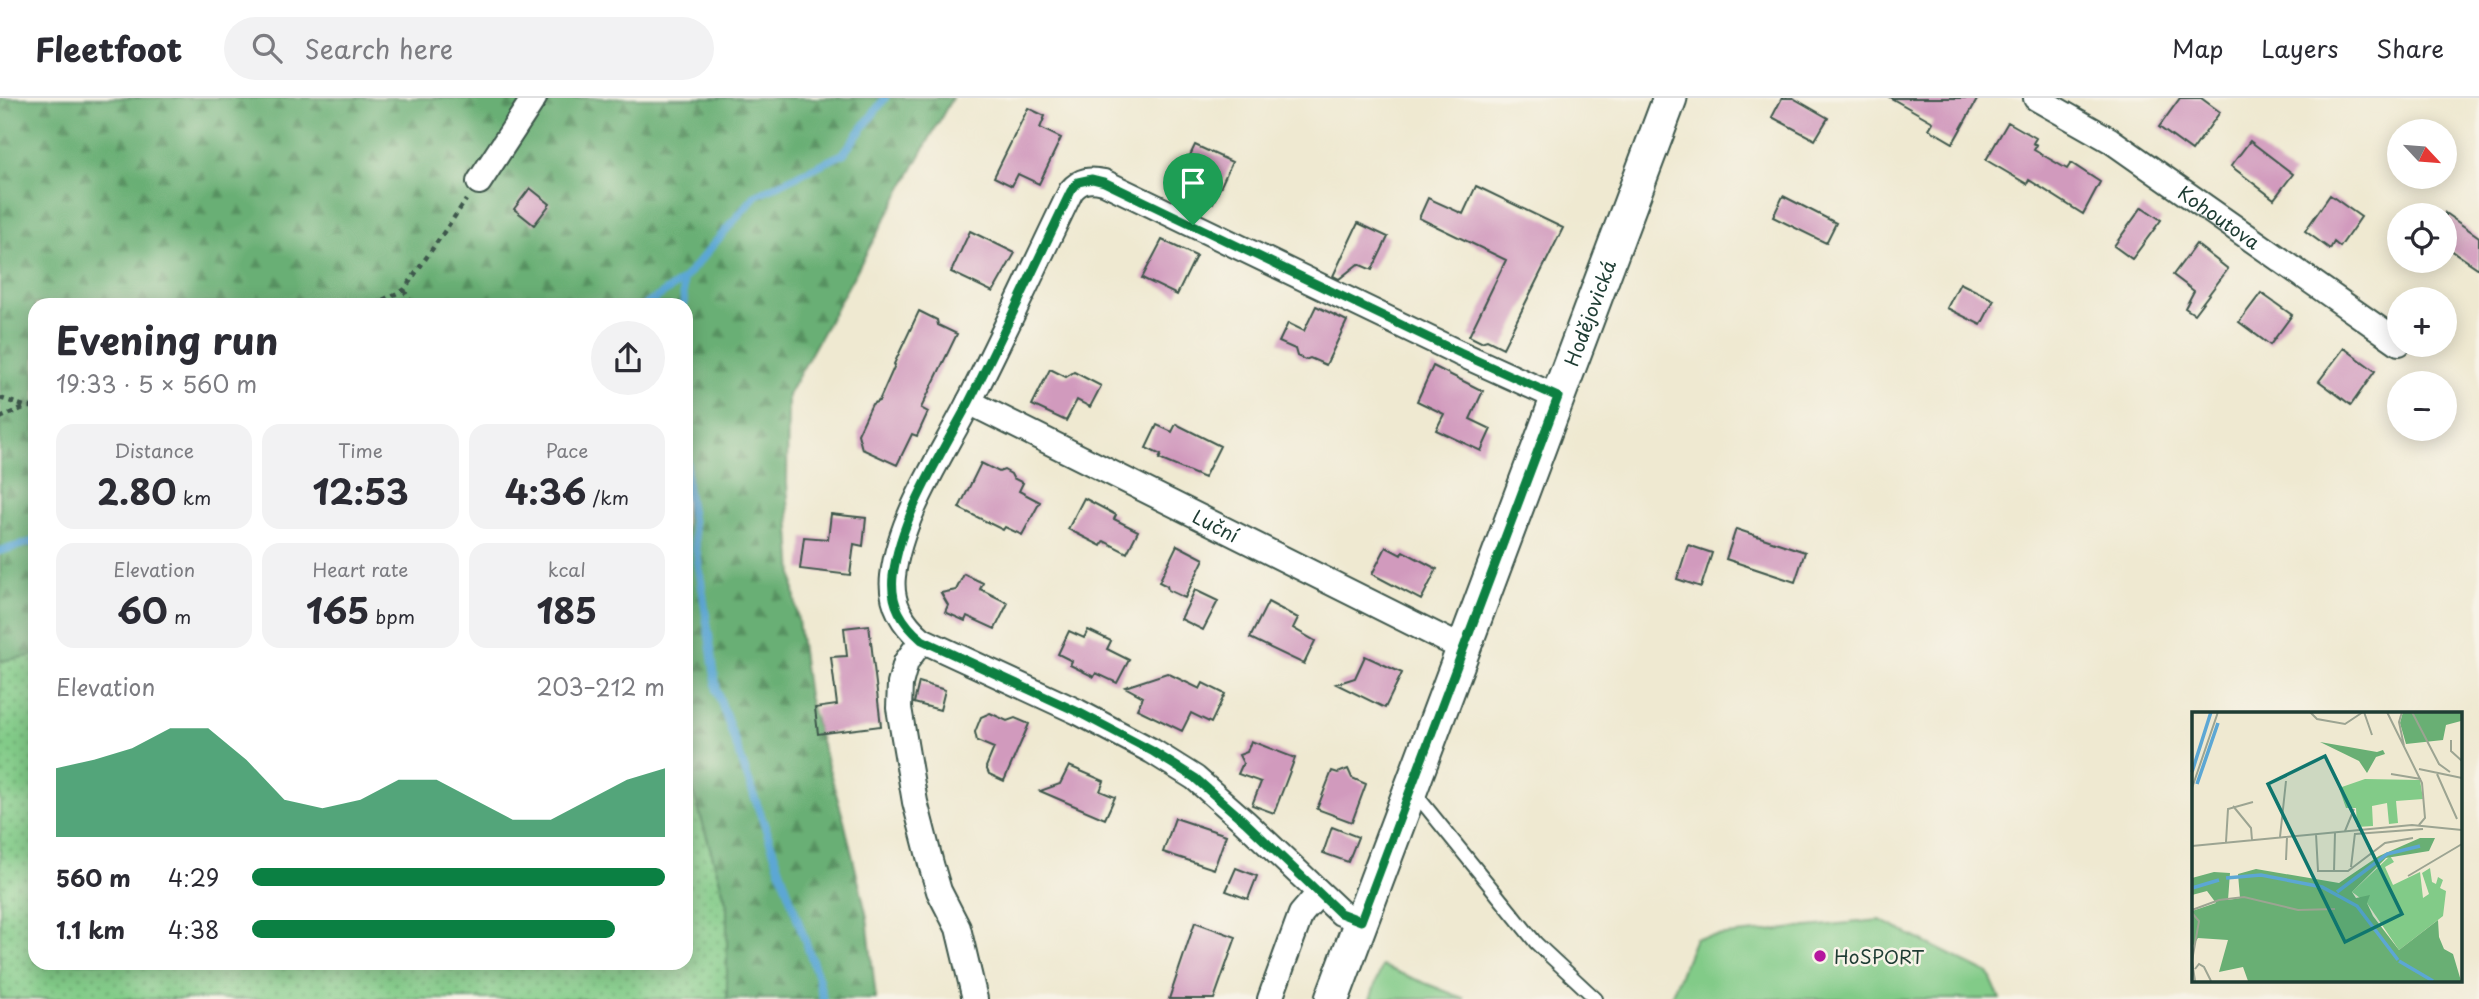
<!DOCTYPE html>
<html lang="en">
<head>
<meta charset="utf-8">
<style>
	body { margin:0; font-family:"Playpen Sans",sans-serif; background:#f2f2f3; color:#2b2b33; height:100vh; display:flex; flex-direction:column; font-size:26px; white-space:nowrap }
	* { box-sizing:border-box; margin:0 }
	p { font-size:23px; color:#7c7c81 }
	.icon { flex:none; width:38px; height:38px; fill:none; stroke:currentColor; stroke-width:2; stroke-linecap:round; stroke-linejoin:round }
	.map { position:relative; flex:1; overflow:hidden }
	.sheet { position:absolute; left:28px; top:200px; width:665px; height:672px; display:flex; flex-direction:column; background:#fff; border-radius:21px; box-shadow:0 4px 18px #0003 }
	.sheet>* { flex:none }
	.needle { width:46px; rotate:116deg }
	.fabs { position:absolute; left:2387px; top:21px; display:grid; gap:14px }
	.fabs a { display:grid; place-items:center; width:70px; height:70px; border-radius:50%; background:#fff; box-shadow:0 4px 18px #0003; font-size:35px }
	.pin { position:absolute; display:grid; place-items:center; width:60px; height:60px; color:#fff; margin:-72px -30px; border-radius:50% 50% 50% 0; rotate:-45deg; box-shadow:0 0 7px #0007 }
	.pin .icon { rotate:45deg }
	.round { display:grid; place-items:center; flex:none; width:74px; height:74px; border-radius:37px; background:#f2f2f3 }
	.overview { display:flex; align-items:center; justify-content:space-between; height:119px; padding:0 28px }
	h1 { font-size:38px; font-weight:700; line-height:52px }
	.stats { display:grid; grid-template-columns:repeat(3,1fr); gap:10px; height:119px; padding:7px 28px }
	.stats div { display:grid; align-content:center; border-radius:18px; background:#f2f2f3; text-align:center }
	.stats b { font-size:35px; font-weight:700 }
	.stats small { font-size:19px; font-weight:400 }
	.stats p { font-size:19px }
	.chart { height:196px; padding:14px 28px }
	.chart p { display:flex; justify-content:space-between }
	.chart svg { width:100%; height:126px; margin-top:7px; fill:#0b8043; opacity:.7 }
	ul { padding:0 28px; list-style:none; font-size:23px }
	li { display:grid; grid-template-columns:112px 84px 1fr; align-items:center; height:52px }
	li i { height:18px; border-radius:9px; background:#0b8043 }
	header { display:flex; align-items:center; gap:42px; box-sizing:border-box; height:98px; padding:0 35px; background:#fff; border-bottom:2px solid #e1e1e2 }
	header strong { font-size:33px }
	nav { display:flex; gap:38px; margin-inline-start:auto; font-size:24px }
	.search { width:490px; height:63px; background:#f2f2f3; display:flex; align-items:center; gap:18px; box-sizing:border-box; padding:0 24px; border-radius:38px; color:#7c7c81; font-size:26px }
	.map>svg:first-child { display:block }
	.grass { fill:url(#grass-dots); stroke:#50845e; stroke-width:2 }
	.forest { fill:url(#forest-firs); stroke:#447654; stroke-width:2 }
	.pitch { fill:#82cb88; stroke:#50845e; stroke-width:2 }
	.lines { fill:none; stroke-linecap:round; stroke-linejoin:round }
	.stream { stroke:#5ca7d4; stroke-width:8 }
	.building { fill:#d19abd }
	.lane-casing { stroke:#3e574c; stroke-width:16 }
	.street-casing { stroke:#3e574c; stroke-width:28 }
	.secondary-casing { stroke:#3e574c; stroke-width:37 }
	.path { stroke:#3e574c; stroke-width:4.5; stroke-dasharray:5 5; stroke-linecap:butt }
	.lane { stroke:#fff; stroke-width:12 }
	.street { stroke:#fff; stroke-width:24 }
	.secondary { stroke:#fff; stroke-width:33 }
	.route-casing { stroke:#fff; stroke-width:14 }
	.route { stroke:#0b8043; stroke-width:9 }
	.poi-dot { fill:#b5179e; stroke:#f7f3e8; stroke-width:2.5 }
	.labels { text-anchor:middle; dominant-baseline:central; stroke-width:5; stroke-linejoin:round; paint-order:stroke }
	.street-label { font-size:19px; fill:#1f3d34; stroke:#f7f3e8 }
	.poi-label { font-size:19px; fill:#1f3d34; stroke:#f7f3e8; text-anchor:start }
	.inset-river { fill:none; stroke:#5ca7d4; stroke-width:3.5 }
	.inset-road { fill:none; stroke:#9ca492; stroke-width:2 }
	.view { fill:#0f766e; fill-opacity:0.15; stroke:#0f766e; stroke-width:3.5 }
	.inset-edge { fill:none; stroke:#1f3d34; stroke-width:3.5 }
</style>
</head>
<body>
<header>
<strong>Fleetfoot</strong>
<div class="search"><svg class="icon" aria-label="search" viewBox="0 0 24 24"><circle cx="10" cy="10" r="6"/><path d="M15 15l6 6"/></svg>Search here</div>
<nav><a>Map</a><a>Layers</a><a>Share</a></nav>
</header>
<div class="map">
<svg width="2479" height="901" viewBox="0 0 2479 901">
	<defs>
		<pattern id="grass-dots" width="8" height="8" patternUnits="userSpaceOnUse" patternTransform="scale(1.75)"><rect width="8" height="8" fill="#82cb88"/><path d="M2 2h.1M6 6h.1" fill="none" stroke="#6aa670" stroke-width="1.8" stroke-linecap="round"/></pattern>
		<pattern id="forest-firs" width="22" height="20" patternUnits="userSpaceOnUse" patternTransform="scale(1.75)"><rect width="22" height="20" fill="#69af74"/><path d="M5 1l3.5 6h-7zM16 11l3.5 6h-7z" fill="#569060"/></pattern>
	</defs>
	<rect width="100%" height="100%" fill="#f7f3e8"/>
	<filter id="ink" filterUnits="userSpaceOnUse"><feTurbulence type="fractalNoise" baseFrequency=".0143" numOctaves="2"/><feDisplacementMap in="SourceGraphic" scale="14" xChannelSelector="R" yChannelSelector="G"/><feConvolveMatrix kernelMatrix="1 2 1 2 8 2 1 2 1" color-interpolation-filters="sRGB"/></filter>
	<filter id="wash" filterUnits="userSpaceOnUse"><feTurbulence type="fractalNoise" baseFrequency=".00686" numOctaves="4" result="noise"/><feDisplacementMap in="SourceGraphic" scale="28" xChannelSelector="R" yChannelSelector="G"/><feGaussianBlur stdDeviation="1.57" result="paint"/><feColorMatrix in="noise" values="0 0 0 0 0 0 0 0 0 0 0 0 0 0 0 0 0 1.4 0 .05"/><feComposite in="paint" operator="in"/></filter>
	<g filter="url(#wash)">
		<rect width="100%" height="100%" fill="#efe9d1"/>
		<path class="grass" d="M35,557V864H686V669L727,807V901H0V563Z"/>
		<path class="forest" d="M0,0H952L788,297L787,385L794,493L808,598L844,723L867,819L876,901H727V807L686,669V206H35V557L0,563Z"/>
		<path class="pitch" d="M1880,822L1989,876L2000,901H1670L1695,840Z
			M1382,868L1465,901H1370Z"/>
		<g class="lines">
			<path class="stream" d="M683,182L684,206
				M647,206L683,182L756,97L843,56L885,0
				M686,329L687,387L717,593L818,879L823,901
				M0,453L35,443"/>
		</g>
		<g id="blocks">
			<path class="building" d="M1782,0H1793L1828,20L1815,42L1772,19Z
				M1891,0H1978L1953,45L1929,31L1933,24Z
				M2180,0H2201L2220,14L2192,53L2159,29Z
				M1028,10L1045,18L1040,30L1061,40L1039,86L1018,76L1012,88L994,79Z
				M2008,24L2036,40L2033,45L2037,47L2034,52L2067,71L2071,65L2100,84L2083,116L2029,82L2027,86L1986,62Z
				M2250,43L2293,76L2274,101L2231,68Z
				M1195,47L1232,64L1213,105L1207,102L1197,106L1193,96L1188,93L1196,76L1184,70Z
				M1476,88L1563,130L1503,250L1487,242L1481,244L1469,238L1506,162L1419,120L1428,100L1463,116Z
				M530,90L550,106L534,127L514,111Z
				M2330,97L2361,119L2340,149L2334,144L2330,151L2305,133Z
				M1783,98L1836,125L1826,145L1773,119Z
				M2142,109L2161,122L2132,161L2114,148Z
				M2445,115L2479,139V171L2445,148Z
				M1358,125L1388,139L1372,172L1358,166L1339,181L1333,178Z
				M970,133L1015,155L993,194L951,174Z
				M1162,142L1196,158L1177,197L1142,180Z
				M2196,146L2228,171L2194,216L2185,210L2194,193L2173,177Z
				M1960,185L1994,202L1981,227L1947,210Z
				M2261,195L2292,217L2270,247L2239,224Z
				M1316,208L1347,223L1326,267L1310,260L1305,262L1297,258L1295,251L1279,244L1288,225L1304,233Z
				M919,213L937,222L938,227L957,236L921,310L928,314L917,338L912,336L897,367L862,351L858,336L872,306L879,303L895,267L894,266Z
				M2344,250L2375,273L2351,307L2319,283Z
				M1433,268L1483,293L1470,321L1491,331L1481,353L1436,332L1444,316L1417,303Z
				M1050,271L1066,279L1074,274L1101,288L1090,309L1077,302L1066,323L1032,307Z
				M1176,326L1220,348L1204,380L1159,361L1161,357L1146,350L1157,327L1172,334Z
				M981,365L999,374L1004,372L1011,376L1013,380L1023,385L1019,393L1040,404L1022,437L1005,429L1003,432L959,410Z
				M1084,400L1116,417L1114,421L1138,433L1127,455L1104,443L1101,448L1068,431Z
				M831,416L866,420L863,448L854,446L850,477L800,471L804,439L828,441Z
				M1736,431L1805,454L1795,484L1726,461Z
				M1177,447L1204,461L1185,500L1168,492L1167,488L1159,484Z
				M1688,447L1712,455L1701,489L1677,481Z
				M1386,449L1401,457L1403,453L1437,471L1421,502L1372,476Z
				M964,476L983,485L980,491L1008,505L995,531L967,518L965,523L945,514L948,507L941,495L956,492Z
				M1195,492L1218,503L1203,532L1181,521Z
				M1268,504L1298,520L1293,530L1315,543L1304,566L1250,540Z
				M869,527L881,628L818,636L815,610L837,607L831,559L847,558L844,530Z
				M1088,532L1111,543L1107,551L1129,562L1117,585L1096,575L1094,579L1070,567L1072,563L1058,556L1069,533L1084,540Z
				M1365,558L1402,575L1385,610L1336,586L1355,580Z
				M1167,575L1200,591L1203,585L1225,596L1211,625L1191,615L1182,633L1137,611L1143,599L1125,589Z
				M919,584L945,592L940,612L914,605Z
				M990,615L1007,623L1015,620L1029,626L1004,683L989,676L986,669L994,650L977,643L975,634L981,619Z
				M1251,643L1295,660L1274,715L1252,707L1261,684L1238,676L1243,665L1239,657L1247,654Z
				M1069,668L1104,683L1100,693L1115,699L1105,721L1040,693L1060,686Z
				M1348,671L1352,680L1366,686L1352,724L1317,711L1332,673L1338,675Z
				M1175,720L1226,737L1214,771L1163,754Z
				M1332,729L1358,739L1348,764L1323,755Z
				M1236,770L1257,778L1248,801L1226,793Z
				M1195,824L1236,839L1214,901H1169Z"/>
		</g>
	</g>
	<g filter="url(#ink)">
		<use href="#blocks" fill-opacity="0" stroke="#3e574c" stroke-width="2"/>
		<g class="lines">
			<g class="lane-casing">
				<path id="lane" d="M1414,694L1536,845L1596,901"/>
			</g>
			<g class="street-casing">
				<g id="street">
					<path id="s1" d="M2036,0L2110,42L2399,245"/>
					<path d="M479,84L534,0"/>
					<path id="s2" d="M969,304L1464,551"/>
					<path d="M922,542L906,564L900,586L899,610L915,704L931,766L939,793L958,830L975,901"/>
					<path d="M1361,823L1341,815L1245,724L1195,680L1152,653L1078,614L922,542C902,525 890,505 893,478C900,418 942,357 969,304C1005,234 1037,163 1071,93C1081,81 1090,81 1104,84L1459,255L1558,300"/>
					<path d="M1270,901L1301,816L1319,795"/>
				</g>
			</g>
			<g class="secondary-casing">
				<g id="secondary">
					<path id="s3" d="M1332,901L1670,0"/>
				</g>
			</g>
			<path class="path" d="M404,192L412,206
				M374,206L404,192L466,102
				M0,300L27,309H35
				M0,320L26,309"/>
			<use href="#lane" class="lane"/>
			<use href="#street" class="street"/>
			<use href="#secondary" class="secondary"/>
		</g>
	</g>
	<g class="lines" filter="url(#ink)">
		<g class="route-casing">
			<path id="route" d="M1092,81L1104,84L1460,255L1558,299L1361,823L1340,815L1245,724L1195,680L1152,653L1078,614L922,542C902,525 890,506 893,478C900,419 942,355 969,304C1005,234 1037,163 1071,93L1078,84Z"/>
		</g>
		<use href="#route" class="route"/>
	</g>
	<circle class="poi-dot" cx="1820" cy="858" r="7"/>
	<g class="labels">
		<g class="street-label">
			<text stroke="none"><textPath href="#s1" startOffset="219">Kohoutova</textPath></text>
			<text stroke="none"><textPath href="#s3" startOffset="733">Hodějovická</textPath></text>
			<text stroke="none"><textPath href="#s2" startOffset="276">Luční</textPath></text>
		</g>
		<g class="poi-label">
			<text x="1834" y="858">HoSPORT</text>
		</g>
	</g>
	<g transform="translate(2192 614)">
		<rect width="270" height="270" fill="#efe9d1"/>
		<path d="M198,144L202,150L193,155L201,173L228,160L231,186L237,182L230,161L238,156L240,170L244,172L246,165L251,168L248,176L254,179L251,204L207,238L175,191L160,180Z" fill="#82cb88"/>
		<path d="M211,0H269V9L254,13L251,28L214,32L208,11ZM128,30L185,40L191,38L193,42L184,45L175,61L167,49ZM228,126H243L237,139L194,146L160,180L164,186L178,183L175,191L181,204L207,238L246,208L247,225L252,237L261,242L269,269H56L51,255L27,260L36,228L6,226L0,235V199L24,191L15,179L0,183V166L22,160L38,161L36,188L48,186L46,162L64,157L147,171L187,144Z" fill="#69af74"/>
		<path d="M173,67L228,68L231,87L204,89L206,111L197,112L195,91L180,94L181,114L165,115L164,96H154L147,76Z" fill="#82cb88"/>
		<path class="inset-river" d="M0,60L19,0M5,72L26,11M34,166L69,163L130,175L165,194L206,248M0,176L27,168M145,180L195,142L228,134M207,249L241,269"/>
		<path class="inset-road" d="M118,0L125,7L153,12L171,0M172,0L180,23M195,0L230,71L233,106L227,113M210,0L207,10L212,34M220,0L247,52L258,60M259,28V39L270,49M227,57L270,66M199,62L229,67M245,62L265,107M0,76L26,0M41,94L59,116L60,128M153,119L162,97M124,122L126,159H156L193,131L221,126M163,122L231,117M88,125L94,69M34,130L36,97L61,90M0,134L220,113L270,118M94,148L95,125M159,155L163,121M142,159L143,120M216,164L270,132M0,198L27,188L52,185L106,198L143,197M0,201L7,209L0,249L3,269M3,257L7,252L12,255L19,269"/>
		<path class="view" d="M133,44L210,202L153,230L76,72Z"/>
		<rect width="270" height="270" class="inset-edge"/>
	</g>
</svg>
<div class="fabs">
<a><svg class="needle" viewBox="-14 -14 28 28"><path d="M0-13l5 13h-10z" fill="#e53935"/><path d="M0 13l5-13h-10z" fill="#7c7c81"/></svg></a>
<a><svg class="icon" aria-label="locate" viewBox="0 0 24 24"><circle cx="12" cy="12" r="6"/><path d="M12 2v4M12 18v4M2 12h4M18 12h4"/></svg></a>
<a>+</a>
<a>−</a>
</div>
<div class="pin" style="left:1193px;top:127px;background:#1e9e55"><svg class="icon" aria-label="arrive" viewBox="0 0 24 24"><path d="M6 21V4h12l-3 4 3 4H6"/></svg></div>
<section class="sheet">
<div class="overview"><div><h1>Evening run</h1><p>19:33 · 5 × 560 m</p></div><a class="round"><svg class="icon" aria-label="share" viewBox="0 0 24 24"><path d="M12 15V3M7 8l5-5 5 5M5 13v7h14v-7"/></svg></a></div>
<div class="stats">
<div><p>Distance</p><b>2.80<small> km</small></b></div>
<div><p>Time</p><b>12:53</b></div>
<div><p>Pace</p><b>4:36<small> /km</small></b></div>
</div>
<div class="stats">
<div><p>Elevation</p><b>60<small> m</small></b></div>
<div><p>Heart rate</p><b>165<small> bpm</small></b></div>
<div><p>kcal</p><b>185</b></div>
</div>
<div class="chart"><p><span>Elevation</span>203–212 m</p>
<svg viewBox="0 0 160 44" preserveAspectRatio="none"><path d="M0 44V20L10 17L20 13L30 6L40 6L50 17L60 31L70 34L80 31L90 24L100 24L110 31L120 38L130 38L140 31L150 24L160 20V44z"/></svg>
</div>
<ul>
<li><b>560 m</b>4:29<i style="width:100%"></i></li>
<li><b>1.1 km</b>4:38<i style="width:88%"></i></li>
</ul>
</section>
</div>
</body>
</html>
